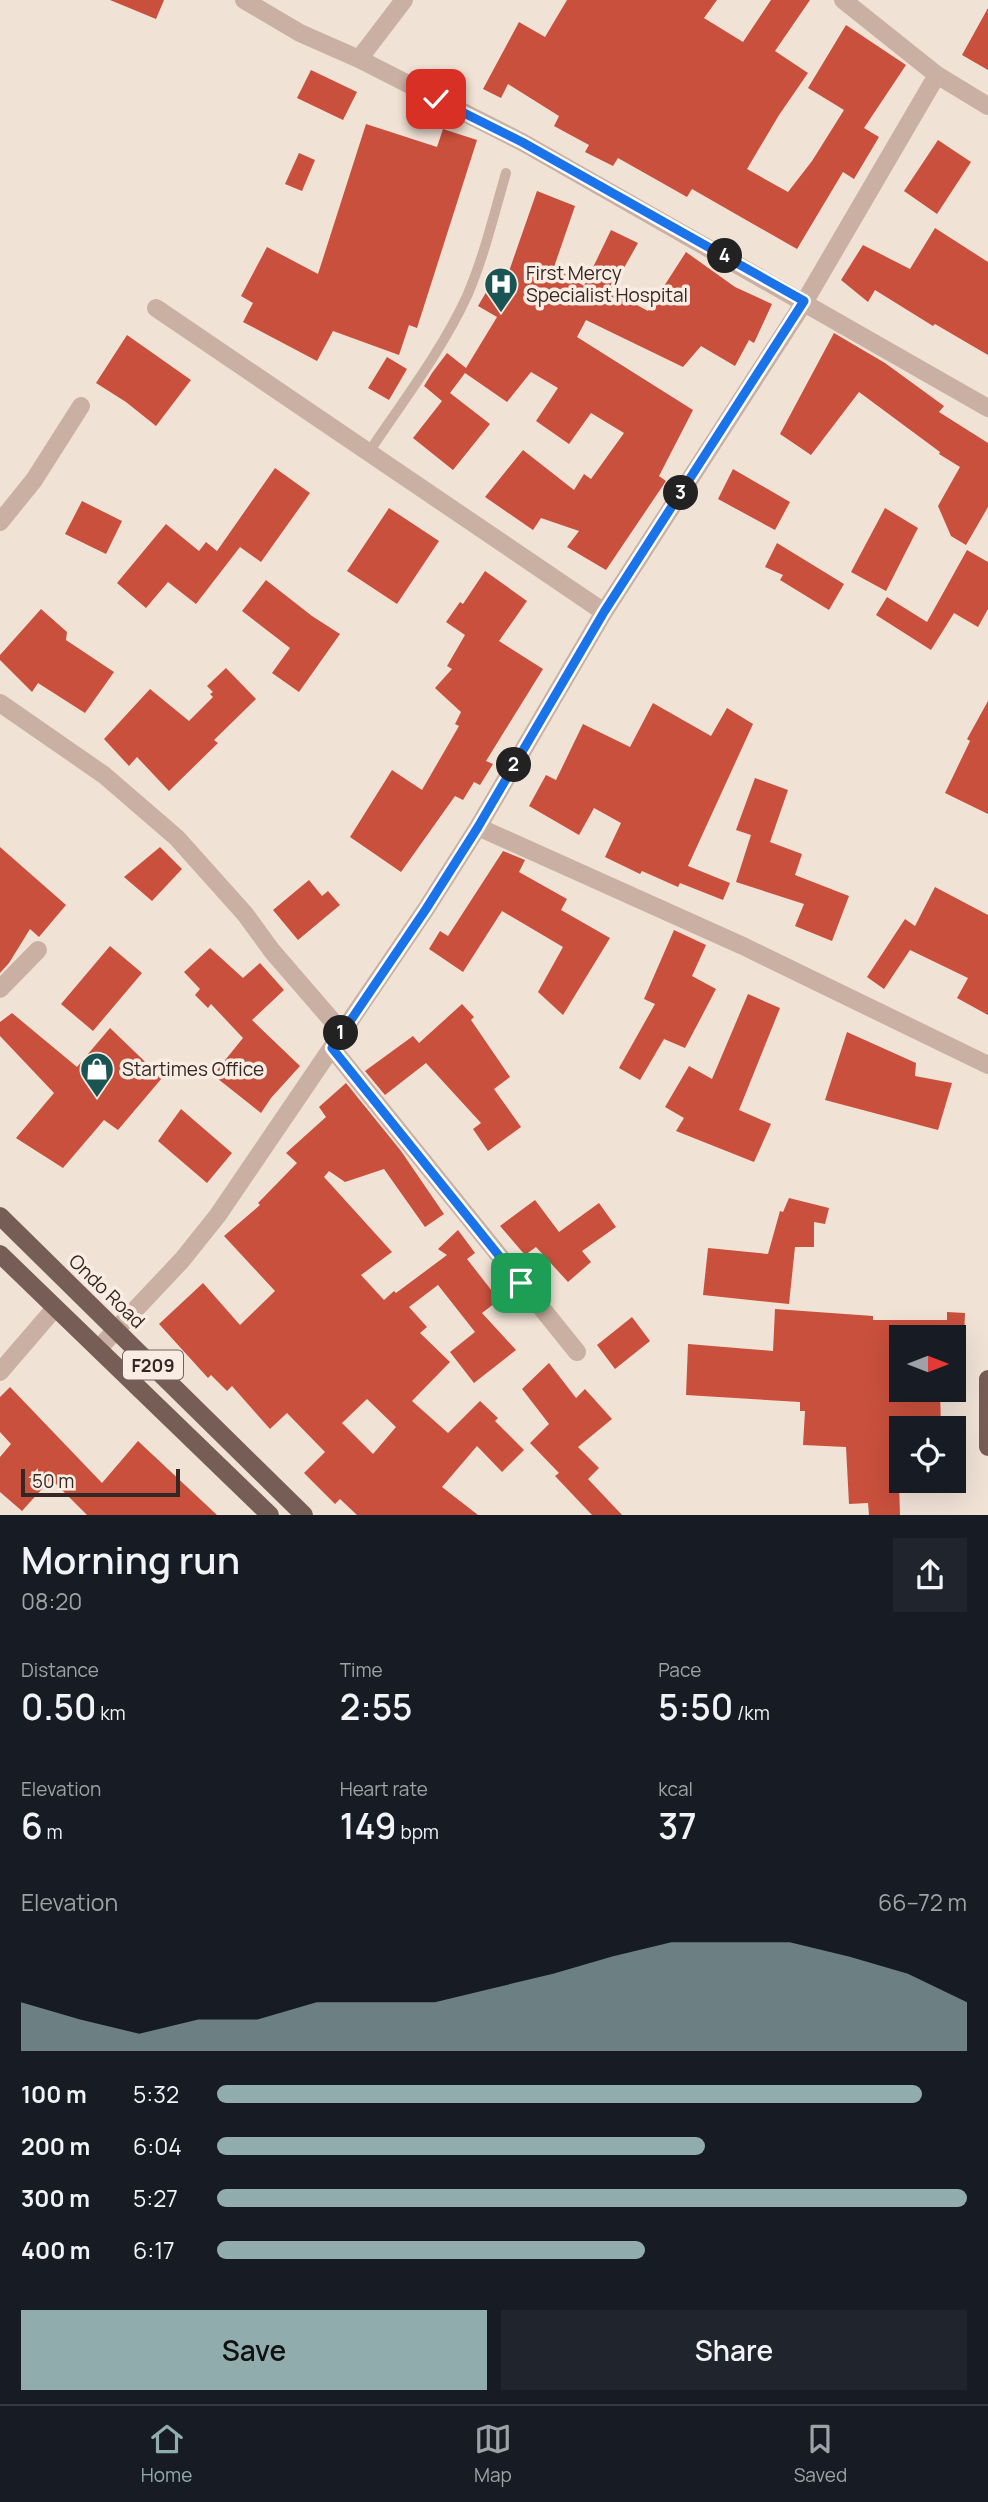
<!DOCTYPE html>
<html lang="en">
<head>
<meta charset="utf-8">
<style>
	body { margin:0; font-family:Manrope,sans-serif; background:#20242c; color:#f1f3f6; height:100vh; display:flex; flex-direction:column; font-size:26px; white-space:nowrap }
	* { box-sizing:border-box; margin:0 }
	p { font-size:23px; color:#9ea1a6 }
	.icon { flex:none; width:38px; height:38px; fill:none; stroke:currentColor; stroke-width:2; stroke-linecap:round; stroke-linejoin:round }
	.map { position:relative; height:1515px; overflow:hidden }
	.panel { display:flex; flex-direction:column; background:#171b24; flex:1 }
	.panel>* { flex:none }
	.needle { width:46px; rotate:90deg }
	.controls { position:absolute; left:889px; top:1325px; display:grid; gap:14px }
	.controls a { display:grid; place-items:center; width:77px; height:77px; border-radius:0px; background:#171b24; box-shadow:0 7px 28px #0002; font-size:35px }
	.scale { position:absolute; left:21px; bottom:18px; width:159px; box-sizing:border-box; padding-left:7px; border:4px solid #342825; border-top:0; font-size:19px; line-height:24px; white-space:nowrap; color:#342825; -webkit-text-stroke:5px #f9ece2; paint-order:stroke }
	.pin { position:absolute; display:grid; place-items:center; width:60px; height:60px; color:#fff; margin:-30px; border-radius:14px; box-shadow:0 4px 10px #0006 }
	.km { position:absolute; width:35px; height:35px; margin:-18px; border-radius:50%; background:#222; color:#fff; font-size:19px; line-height:35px; text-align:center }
	.round { display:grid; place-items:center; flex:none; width:74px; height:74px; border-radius:0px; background:#20242c }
	.summary { display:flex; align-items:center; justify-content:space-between; height:119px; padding:0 21px }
	h1 { font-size:38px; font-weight:600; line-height:52px }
	.stats { display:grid; grid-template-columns:repeat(3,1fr); gap:10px; height:119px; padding:7px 21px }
	.stats div { display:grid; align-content:center }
	.stats b { font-size:35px; font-weight:600 }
	.stats small { font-size:19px; font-weight:400 }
	.stats p { font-size:19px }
	.chart { height:196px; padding:14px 21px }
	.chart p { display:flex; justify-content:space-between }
	.chart svg { width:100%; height:126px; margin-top:7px; fill:#90acad; opacity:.7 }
	.primary-button { display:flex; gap:14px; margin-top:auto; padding:14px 21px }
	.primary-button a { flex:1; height:80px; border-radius:0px; background:#90acad; color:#111; font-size:28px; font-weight:600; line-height:80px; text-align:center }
	.primary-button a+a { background:#20242c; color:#f1f3f6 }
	ul { padding:0 21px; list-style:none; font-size:23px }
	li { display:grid; grid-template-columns:112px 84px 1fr; align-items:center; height:52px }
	li i { height:18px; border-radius:9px; background:#90acad }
	.menu { display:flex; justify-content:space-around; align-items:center; height:98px; border-top:2px solid #363941; background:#171b24; font-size:19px; color:#9ea1a6 }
	.menu a { display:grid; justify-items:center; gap:4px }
	.menu .selected { color:#90acad }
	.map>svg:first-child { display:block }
	.building { fill:#c9503d; fill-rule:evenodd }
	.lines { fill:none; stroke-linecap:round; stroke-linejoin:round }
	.service { stroke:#c9b0a2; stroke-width:10 }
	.minor { stroke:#c9b0a2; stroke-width:18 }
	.primary { stroke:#765d55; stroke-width:18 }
	.route-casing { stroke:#fff; stroke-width:14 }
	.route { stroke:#1a73e8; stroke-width:9 }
	.labels { text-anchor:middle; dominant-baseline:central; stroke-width:7; stroke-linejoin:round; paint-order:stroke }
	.shield { fill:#f9ece2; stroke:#6f635e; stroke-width:2 }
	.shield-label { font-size:18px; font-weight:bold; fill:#342825 }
	.poi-label { font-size:19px; fill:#342825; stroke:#f9ece2; text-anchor:start }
	.street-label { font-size:19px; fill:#342825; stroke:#f9ece2 }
</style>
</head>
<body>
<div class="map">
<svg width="988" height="1515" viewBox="0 0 988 1515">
	<rect width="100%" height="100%" fill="#f1e2d6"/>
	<path class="building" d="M110,0H164L156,19Z
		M567,0H717L704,18L743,42L771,0H810L775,51L808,73L779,115L747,169L788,192L812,161L844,110L808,88L846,25L906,65L864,128L879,137L854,179L843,172L797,249L692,189L687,197L618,158L613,166L585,152L589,145L554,126L559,116L508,84L501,98L483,89L519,22L545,37Z
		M988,8V70L962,55Z
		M311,70L357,92L343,120L297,98Z
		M366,124L437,147L443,129L477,140L417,328L409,325L399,355L333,331L317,361L243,322L253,303L241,296L267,247L318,274Z
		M938,140L971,162L937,214L904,191Z
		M299,153L315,160L302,191L285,184Z
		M537,191L575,206L554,267L584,286L611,230L638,243L611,291L648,311L686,252L735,287L772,304L754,343L749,340L735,366L701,346L683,367L586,320L577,337L693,410L659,476L666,481L606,570L567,547L579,531L541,518L533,530L485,497L523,450L574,490L584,474L591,479L624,433L591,413L569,444L536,421L558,388L531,372L507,402L465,373L450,393L490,424L453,470L413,438L442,401L424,386L432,373L447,353L466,368L497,317L478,306L498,272L507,277Z
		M935,228L988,262V355L935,324L933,326L875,290L868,302L841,280L863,245L910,269Z
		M834,333L885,363L944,406L939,412L988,443V507L966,545L951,536L938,506L960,467L939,454L940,452L859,392L811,455L780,434Z
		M127,335L191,380L156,426L126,402L96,383Z
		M387,357L407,369L389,400L368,388Z
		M275,468L310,493L261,562L240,547L196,604L168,582L146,608L117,583L166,524L199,551L206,542L217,551Z
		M733,469L790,502L775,530L718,499Z
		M82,501L122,521L106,554L65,534Z
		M389,508L439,541L397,604L347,571Z
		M885,508L918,528L886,591L851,572Z
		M777,543L844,584L829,610L780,580L783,575L765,567Z
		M967,550L988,562V609L978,627L954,613L931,650L876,615L887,597L927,622Z
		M485,571L527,601L499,641L543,669L486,761L493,764L480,785L474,782L463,800L455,796L401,872L350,837L392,770L422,790L459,726L455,724L461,712L435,688L452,669L447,666L465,635L446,622L460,602L463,604Z
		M266,580L312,616L340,634L299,692L272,673L290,648L242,611Z
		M41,609L67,632L66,640L114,672L85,713L38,683L32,692L0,660V655Z
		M226,668L256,699L214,740L218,743L169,791L137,757L129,766L104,739L150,689L189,721L213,697L210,694L213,692L207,686Z
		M988,701V814L945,793L970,741L967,739Z
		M653,703L711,736L727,708L753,724L688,866L730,883L723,900L680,883L678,887L642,871L640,874L605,857L621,823L594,808L579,835L529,806L546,775L556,780L583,724L630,747Z
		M755,778L788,790L770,842L802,854L795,875L849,896L832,941L795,926L804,904L736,882L751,835L736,830Z
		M0,847L66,905L39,937L30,929L9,963L0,973Z
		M160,847L182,869L152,901L124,877Z
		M503,851L525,860L519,872L567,899L561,910L610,938L563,1015L538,992L563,947L502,911L463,972L429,949L440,931L448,936Z
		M309,880L322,896L328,891L340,905L298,940L273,910Z
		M935,887L988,915V1015L957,998L968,978L910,950L884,989L867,977L905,919L915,926Z
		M674,930L706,945L692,976L716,989L685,1048L664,1039L640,1080L619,1068L655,1004L644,999Z
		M110,946L142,973L93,1031L61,1004Z
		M210,948L243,978L260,963L284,990L252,1020L300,1066L271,1098L261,1113L213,1075L243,1038L211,1004L208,1008L195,995L200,989L184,972Z
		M748,994L780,1008L739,1110L771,1124L754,1162L676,1131L684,1118L665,1107L689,1066L712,1079Z
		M462,1004L474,1017L471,1020L510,1077L494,1089L521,1127L488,1151L473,1129L481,1123L426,1063L385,1095L365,1071L413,1036L419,1043Z
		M12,1013L77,1067L110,1028L162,1078L118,1130L104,1120L63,1168L16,1138L54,1093L0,1036V1022Z
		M847,1032L916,1063L915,1076L952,1083L938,1130L825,1100Z
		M346,1083L401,1151L444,1214L425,1227L384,1169L345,1182L329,1171L324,1177L392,1252L361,1275L384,1300L394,1291L396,1293L447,1255L438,1249L458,1230L475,1253L467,1259L499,1300L482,1313L516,1350L474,1383L450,1352L475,1332L438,1285L409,1307L427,1327L420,1333L450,1362L412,1401L448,1433L480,1401L498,1418L495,1421L524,1450L502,1472L477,1446L442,1487L478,1515H357L340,1499L335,1504L304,1473L325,1452L287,1413L270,1429L232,1386L227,1391L211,1375L208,1378L159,1324L203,1283L240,1325L275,1291L224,1236L260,1205L258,1203L297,1163L286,1153L326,1117L319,1107ZM367,1399L396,1427L373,1454L342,1423Z
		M181,1109L232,1153L207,1183L158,1141Z
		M789,1198L829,1208L825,1224L814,1222V1247H795L789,1304L703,1295L708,1248L768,1254L780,1211L783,1212Z
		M535,1200L559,1232L599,1203L616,1227L582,1251L591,1262L568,1282L536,1247L525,1255L500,1226Z
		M775,1309L873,1316V1320H947V1312L965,1313L964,1338L901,1337V1390H940L941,1428H901V1449H898L900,1515H869L868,1503L849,1504L846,1447L803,1445L805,1411H800V1402L686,1395L688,1344L773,1351Z
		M632,1317L650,1341L615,1369L597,1345Z
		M549,1363L576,1398L585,1389L612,1419L578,1447L599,1468L588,1479L622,1515H592L555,1476L559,1473L530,1443L549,1424L522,1389Z
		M10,1387L102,1483L138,1441L217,1515H87L51,1479L22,1511L0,1492V1457L11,1444L0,1432V1397Z"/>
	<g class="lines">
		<path class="service" d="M369,452C403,401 441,352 467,296C484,257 494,214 506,173"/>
		<path class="minor" d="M244,0L300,33L359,59L522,142L988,408
			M843,0L937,75L988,106
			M359,59L404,0
			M156,308L604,612
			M0,522L34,480L81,406
			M0,703L104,775L177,838L245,914L272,951L342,1032
			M478,827L743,946L988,1065
			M0,989L38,950
			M332,1048L577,1352
			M99,1348L182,1260L218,1215L426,909L478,827L604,612L805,301L937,75
			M0,1372L55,1308"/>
		<path class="primary" d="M0,1216L304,1515
			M0,1254L270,1515
			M988,1379V1447"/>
	</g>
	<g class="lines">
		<g class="route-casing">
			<path id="route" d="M436,99L522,142L804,301L604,612L478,827L426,909L332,1048L521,1283"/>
		</g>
		<use href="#route" class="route"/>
	</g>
	<defs>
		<g id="hospital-pin" transform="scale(1.75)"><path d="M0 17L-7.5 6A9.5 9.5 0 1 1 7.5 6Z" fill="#1a5553" stroke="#f9ece2"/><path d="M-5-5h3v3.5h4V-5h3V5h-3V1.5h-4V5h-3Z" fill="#fff"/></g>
		<g id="shop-pin" transform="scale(1.75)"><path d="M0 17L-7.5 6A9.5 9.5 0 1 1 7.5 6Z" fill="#1a5553" stroke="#f9ece2"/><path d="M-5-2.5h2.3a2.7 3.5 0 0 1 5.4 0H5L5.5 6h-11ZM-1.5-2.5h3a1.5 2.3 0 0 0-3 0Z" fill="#fff"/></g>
	</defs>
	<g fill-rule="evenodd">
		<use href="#hospital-pin" x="501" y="284"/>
		<use href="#shop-pin" x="97" y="1069"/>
	</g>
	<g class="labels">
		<rect class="shield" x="123" y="1350.5" width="60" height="29" rx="5"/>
		<g class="shield-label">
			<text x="153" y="1365">F209</text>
		</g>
		<g class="poi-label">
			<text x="526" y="273">First Mercy<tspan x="526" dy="22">Specialist Hospital</tspan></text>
			<text x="122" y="1069">Startimes Office</text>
		</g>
		<g class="street-label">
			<text transform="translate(107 1291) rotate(44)">Ondo Road</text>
		</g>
	</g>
</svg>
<div class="controls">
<a><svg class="needle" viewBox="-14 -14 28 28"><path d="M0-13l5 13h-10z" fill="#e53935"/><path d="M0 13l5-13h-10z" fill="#9ea1a6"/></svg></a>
<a><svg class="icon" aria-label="locate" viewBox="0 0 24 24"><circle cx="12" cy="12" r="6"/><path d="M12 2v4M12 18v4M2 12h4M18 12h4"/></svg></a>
</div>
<div class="scale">50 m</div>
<div class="pin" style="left:521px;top:1283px;background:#1e9e55"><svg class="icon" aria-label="arrive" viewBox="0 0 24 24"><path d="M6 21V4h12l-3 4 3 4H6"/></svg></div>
<div class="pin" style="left:436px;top:99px;background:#d93025"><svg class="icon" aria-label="check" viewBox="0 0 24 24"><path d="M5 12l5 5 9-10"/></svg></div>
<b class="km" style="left:341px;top:1033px">1</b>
<b class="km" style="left:514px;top:765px">2</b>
<b class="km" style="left:681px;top:493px">3</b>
<b class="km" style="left:725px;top:256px">4</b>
</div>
<section class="panel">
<div class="summary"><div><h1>Morning run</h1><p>08:20</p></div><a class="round"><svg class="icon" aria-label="share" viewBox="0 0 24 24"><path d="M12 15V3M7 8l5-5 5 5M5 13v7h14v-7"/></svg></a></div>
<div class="stats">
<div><p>Distance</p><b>0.50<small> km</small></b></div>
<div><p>Time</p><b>2:55</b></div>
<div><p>Pace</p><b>5:50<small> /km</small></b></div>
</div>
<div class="stats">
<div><p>Elevation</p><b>6<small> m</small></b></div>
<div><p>Heart rate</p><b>149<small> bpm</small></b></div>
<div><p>kcal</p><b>37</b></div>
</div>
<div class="chart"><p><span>Elevation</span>66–72 m</p>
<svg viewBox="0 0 160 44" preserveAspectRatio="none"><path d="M0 44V27L10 33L20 38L30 33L40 33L50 27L60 27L70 27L80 22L90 17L100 11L110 6L120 6L130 6L140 11L150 17L160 27V44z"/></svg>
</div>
<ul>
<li><b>100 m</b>5:32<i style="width:94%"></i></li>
<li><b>200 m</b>6:04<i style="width:65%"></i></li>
<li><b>300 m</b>5:27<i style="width:100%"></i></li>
<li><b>400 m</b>6:17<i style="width:57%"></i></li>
</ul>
<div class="primary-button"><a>Save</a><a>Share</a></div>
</section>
<nav class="menu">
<a class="selected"><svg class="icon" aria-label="home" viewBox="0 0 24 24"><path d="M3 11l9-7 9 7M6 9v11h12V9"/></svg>Home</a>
<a><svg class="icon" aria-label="map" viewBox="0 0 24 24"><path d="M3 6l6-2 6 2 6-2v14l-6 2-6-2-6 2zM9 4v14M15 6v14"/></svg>Map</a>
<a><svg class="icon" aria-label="saved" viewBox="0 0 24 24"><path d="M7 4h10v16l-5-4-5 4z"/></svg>Saved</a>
</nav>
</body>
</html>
